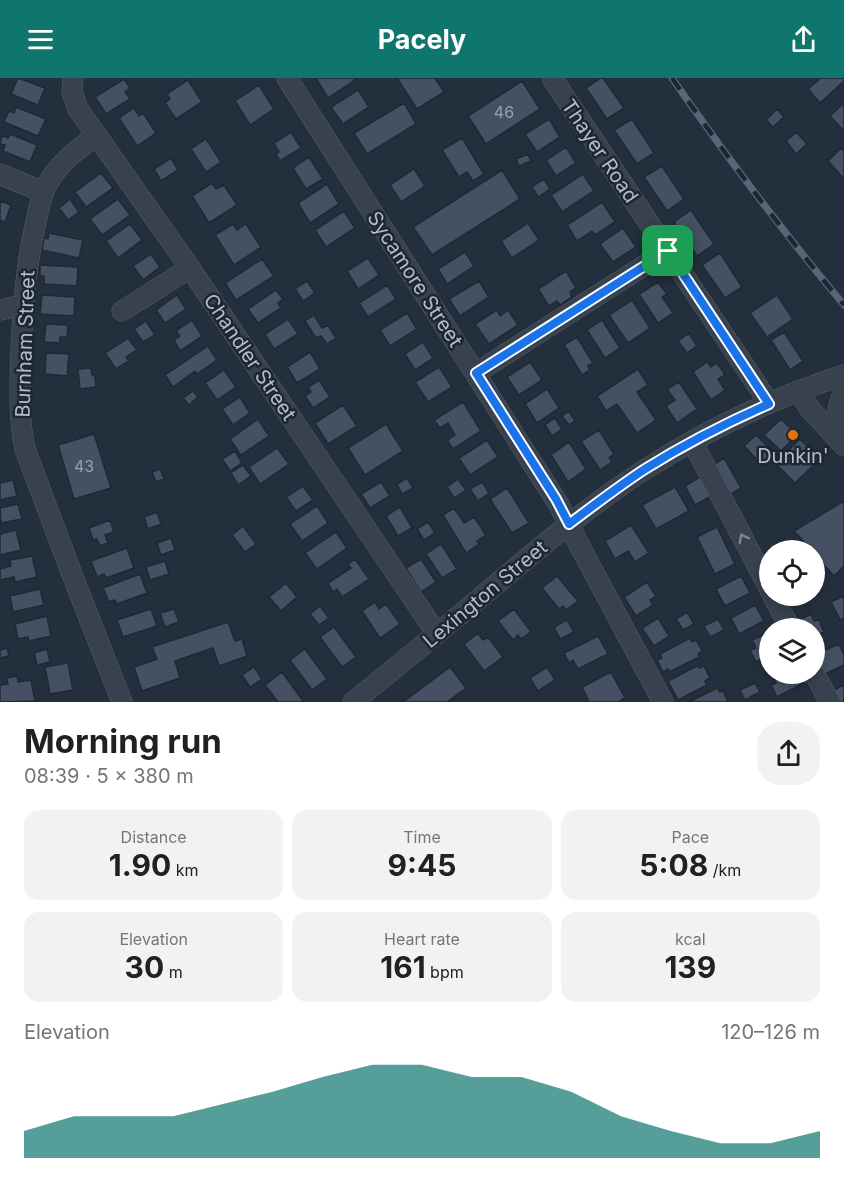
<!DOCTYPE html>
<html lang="en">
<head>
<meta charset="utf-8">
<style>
	body { margin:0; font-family:Inter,sans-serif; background:#f2f2f2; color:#202124; height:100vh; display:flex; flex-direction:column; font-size:22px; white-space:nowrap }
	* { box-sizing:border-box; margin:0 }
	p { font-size:20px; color:#757577 }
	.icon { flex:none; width:33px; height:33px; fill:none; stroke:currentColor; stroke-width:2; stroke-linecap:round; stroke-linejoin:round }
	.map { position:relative; height:624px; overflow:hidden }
	.panel { display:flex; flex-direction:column; background:#fff; flex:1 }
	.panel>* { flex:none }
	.fabs { position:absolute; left:759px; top:462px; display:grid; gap:12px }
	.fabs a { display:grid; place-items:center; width:66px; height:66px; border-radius:50%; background:#fff; box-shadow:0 3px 9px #0003; font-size:30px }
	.pin { position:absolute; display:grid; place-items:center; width:51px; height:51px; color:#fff; margin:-26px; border-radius:12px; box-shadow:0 3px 9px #0006 }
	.round { display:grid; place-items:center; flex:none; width:63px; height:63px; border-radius:24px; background:#f2f2f2 }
	.overview { display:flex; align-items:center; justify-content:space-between; height:102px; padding:0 24px }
	h1 { font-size:33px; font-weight:700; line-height:45px }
	.stats { display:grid; grid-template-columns:repeat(3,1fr); gap:9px; height:102px; padding:6px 24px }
	.stats div { display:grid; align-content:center; border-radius:15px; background:#f2f2f2; text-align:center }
	.stats b { font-size:30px; font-weight:700 }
	.stats small { font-size:16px; font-weight:400 }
	.stats p { font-size:16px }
	.chart { height:168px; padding:12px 24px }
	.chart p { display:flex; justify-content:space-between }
	.chart svg { width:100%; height:108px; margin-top:6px; fill:#0f766e; opacity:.7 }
	header { display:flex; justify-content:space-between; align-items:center; height:78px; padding:0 24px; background:#0f766e; color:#fff; font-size:27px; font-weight:700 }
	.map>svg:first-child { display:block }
	.building { fill:#455162; stroke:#1f2835; stroke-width:1.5 }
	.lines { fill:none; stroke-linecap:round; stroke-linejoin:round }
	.minor-casing { stroke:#565f6c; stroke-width:21 }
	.minor { stroke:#38414e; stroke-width:20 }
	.rail-casing { stroke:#5a6575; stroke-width:7 }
	.rail { stroke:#1d2633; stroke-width:4.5; stroke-dasharray:14; stroke-linecap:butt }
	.oneway { stroke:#7c8592 }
	.route-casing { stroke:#fff; stroke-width:12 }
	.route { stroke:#1a73e8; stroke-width:8 }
	.food-dot { fill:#e8710a; stroke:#1d2633; stroke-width:2 }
	.labels { text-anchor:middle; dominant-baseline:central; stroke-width:5; stroke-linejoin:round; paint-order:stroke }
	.number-label { font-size:16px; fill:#98a1af }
	.street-label { font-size:20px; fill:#b4bcc9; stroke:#1d2633 }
	.poi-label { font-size:20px; fill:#b4bcc9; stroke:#1d2633 }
</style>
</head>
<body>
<header><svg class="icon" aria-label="menu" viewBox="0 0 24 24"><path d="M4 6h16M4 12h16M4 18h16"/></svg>Pacely<svg class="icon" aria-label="share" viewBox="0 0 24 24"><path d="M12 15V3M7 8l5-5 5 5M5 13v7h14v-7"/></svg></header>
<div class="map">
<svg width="844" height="624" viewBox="0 0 844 624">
	<rect width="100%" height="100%" fill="#242f3e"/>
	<path class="building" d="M18,0L45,10L38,27L11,16Z
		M316,0H353L355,2L328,20Z
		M397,0H435L444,14L417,31Z
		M601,0H603L624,30L607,41L586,10Z
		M821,0H844V3L820,25L808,11Z
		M124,1L130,10L125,14L130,21L106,36L95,19Z
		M188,2L202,24L176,41L165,25L170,21L167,16Z
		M522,3L540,31L486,66L468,38Z
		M259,7L274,31L250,47L235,23Z
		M358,12L369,29L343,46L331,29Z
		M404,25L416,46L367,76L354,55Z
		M844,25V51L843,52L830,38Z
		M16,29L46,41L38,58L4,44L9,33L14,35Z
		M134,30L139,38L143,35L156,55L137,68L119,40Z
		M777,31L784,39L773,49L766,42Z
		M549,41L560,59L537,74L525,56Z
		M632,41L654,75L637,86L614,52Z
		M291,54L301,70L280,83L276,76L279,74L274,65Z
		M796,54L807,66L796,76L786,63Z
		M10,56L37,67L30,84L3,73L5,67L0,66L2,57L8,60Z
		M462,60L484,96L473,103L467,94L459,99L442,72Z
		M206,61L221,84L206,94L191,71Z
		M566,69L576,85L556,98L546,82Z
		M841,70L844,73V101L828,83Z
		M528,76L531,83L519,88L516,81Z
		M309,79L323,101L306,111L293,90Z
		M171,80L178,92L161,103L154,91Z
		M662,88L684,121L667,133L644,99Z
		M414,91L425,108L401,124L390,107Z
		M502,92L520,121L432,177L413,149Z
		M101,95L113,110L86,129L75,114Z
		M583,96L594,113L562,134L551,117Z
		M544,101L550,111L538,119L532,109Z
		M212,105L216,111L224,107L237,127L209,145L192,118Z
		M327,106L339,126L310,145L298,125Z
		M70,121L79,134L68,142L59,130Z
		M118,121L130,137L102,157L90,141Z
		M0,123L11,127L5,144L0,142Z
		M602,124L615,144L595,157L592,153L577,163L567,147Z
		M691,132L714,166L697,178L674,144Z
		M344,133L355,150L326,169L315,152Z
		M528,145L539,162L512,180L501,163Z
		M130,146L142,162L118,180L106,163Z
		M233,146L237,152L246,146L261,169L234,187L215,157Z
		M623,150L636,169L613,184L600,166Z
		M49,155L83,162L79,180L42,172L44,160L48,161Z
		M465,174L474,188L447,206L438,191Z
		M720,175L742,209L725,220L702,187Z
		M151,176L160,189L143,202L133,188Z
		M368,180L379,197L358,211L347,193Z
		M262,181L274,198L236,222L225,205Z
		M40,187L78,189L77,208L44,206V198H40Z
		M566,193L576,210L570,214L572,219L560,227L557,223L549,228L538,211Z
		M307,203L315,215L303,223L295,211Z
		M479,203L489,219L460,238L449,221Z
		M658,204L667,216L662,219L673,235L658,245L639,216Z
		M387,207L396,221L368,239L359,225Z
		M276,212L283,221L278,225L281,230L258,245L248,231Z
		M42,217L75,219L74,238L40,236Z
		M177,217L186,231L165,245L156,232Z
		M777,217L793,241L767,259L750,235Z
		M632,222L650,250L628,265L609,237Z
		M497,232L500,238L508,232L518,247L489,266L475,246Z
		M407,235L417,251L390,268L380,252Z
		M314,237L322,250L328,247L336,260L327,266L321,258L316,260L305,243Z
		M288,241L298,256L274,271L265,256Z
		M192,242L202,258L180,273L174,262L180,258L176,253Z
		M602,242L620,270L605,280L587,252Z
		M146,243L155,257L143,264L134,251Z
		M46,246L68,247L67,259H60V265L44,264Z
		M784,254L803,283L790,292L771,262Z
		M689,255L697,268L687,275L678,263Z
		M577,259L593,285L588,288L590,292L582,297L564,267Z
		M128,260L137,272L126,279L129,283L116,291L105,275Z
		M423,264L433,280L415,292L405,276Z
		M208,268L217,282L197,296L195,293L173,309L165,297Z
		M310,274L320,291L297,305L287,289Z
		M46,275L69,276L67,298L45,296Z
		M530,284L542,302L519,317L507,299Z
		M707,284L711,289L717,285L725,297L718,301L725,312L711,322L693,294Z
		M439,289L452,309L428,324L415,304Z
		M91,290L92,297H95L96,309L80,311L78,291Z
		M638,291L648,307L637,314L656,342L637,355L617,326L606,333L597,318Z
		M224,292L236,309L217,322L205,305Z
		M319,302L330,319L313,330L305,318L311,314L308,309Z
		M679,304L697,331L677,345L666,328L675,322L667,311Z
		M547,311L559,330L537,345L525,326Z
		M193,313L198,319L189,327L183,320Z
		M240,319L250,335L233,347L222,331Z
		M463,324L481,353L453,371L447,362L455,357L448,345L440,350L434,342Z
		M343,327L357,348L328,366L315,345Z
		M569,333L575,343L569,347L562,338Z
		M555,340L562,351L552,358L545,347Z
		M258,341L269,358L241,377L230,361Z
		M781,341L797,357L781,373L764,357Z
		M386,346L403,373L365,397L348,370Z
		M599,352L614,376L609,380L612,384L600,392L581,363Z
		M94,356L111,410L74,421L58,367Z
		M756,357L775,376L763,388L744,368Z
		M800,361L820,381L795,405L775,385Z
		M487,362L498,379L470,397L459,380Z
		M569,364L586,391L568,404L551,377Z
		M277,370L289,386L260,406L249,389Z
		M235,373L242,385L230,393L222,381Z
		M724,380L741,410L729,417L713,387Z
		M243,387L251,398L238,407L231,395Z
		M160,391L164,401L156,404L152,394Z
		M700,399L711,418L695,427L685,408Z
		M407,400L413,410L402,416L397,406Z
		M458,401L466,412L454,420L447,409Z
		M13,402L17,418L0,422V405Z
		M381,404L390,418L370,430L361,416Z
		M482,404L489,415L478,423L470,411Z
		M303,408L313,422L296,433L286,419Z
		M675,409L689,433L656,451L642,427Z
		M507,410L529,445L512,455L490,421Z
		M844,423V488L834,498L814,476V472H811L794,453Z
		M18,426L22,441L1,445L0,430Z
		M317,428L328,445L302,463L290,446Z
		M400,429L412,450L398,458L386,438Z
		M454,430L464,445L474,439L486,457L477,463L479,466L466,475L443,437Z
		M157,434L161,446L148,451L144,439Z
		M110,442L114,454L105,457L108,465L100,468L97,461L93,462L89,450Z
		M428,444L435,455L424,462L417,451Z
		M631,447L649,475L635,484L628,473L615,481L605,463Z
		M243,448L256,466L245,474L232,457Z
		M717,449L735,486L715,496L697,459Z
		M16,452L21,472L0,477V456Z
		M336,454L347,470L317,491L305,475Z
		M171,460L175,472L161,477L157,465Z
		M441,466L457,491L442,500L426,476Z
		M127,470L134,490L106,500L104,496L97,499L91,483Z
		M32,478L37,499L15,504L14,499L0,502V491L11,488L10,482Z
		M355,481L369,501L342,519L337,511L333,514L328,505L351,490L348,486Z
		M421,481L436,504L421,514L406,490Z
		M165,483L169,496L150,502L146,489Z
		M140,496L147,515L117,526L115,522L109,524L103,510Z
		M557,498L578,523L566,532L563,528L559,531L542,510Z
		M741,498L750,515L725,528L716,511Z
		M647,504L656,518L650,522L653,527L636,538L624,519Z
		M286,505L297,519L281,533L269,519Z
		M40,511L44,527L13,534L10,518Z
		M844,518V540L840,542L831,524Z
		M375,524L379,531L386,526L400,546L380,560L362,533Z
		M755,527L764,543L739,556L731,540Z
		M320,528L329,540L319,547L310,536Z
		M151,531L157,548L123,559L117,542Z
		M174,531L179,544L165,549L160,535Z
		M514,531L531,554L521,561L518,557L513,562L498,543Z
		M687,534L694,546L683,552L676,541Z
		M811,536L814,543L819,542L824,554L814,558V550H801L797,543Z
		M47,538L51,558L29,563L28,559L18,561L15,546Z
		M658,540L669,558L654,568L642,550Z
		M718,541L724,552L710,559L704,548Z
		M567,542L574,554L560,561L554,549Z
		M228,544L235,563L242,561L247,578L219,588L213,570L175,583L180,600L142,613L134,589L157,581L152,569Z
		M334,549L356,579L342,589L320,559Z
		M770,554V577L756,584L750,572L756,570L752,562Z
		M478,555L483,562L488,559L503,579L484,593L464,566Z
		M598,558L608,576L578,591L573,582L569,585L564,575Z
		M690,560L692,564L696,562L702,573L698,576L699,579L669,594L668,591L663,594L657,582L662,580L660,576Z
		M839,566L844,577V587L823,597L814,577Z
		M7,570L9,578L0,580V572Z
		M47,571L50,584L37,587L34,575Z
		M305,571L327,601L312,612L290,582Z
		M68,585L73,612L50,616L45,589Z
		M697,588L699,590L704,588L710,600L705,603L707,607L678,622L668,603Z
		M254,589L262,601L250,609L242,597Z
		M450,589L466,610L447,624H403Z
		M547,589L555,602L538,613L530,600Z
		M282,594L303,623L302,624H278L265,607Z
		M611,594L625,620L618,624H589L582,609Z
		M774,596H794L800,607L777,619L771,607L776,605L772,597Z
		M17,598L18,604L31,602L35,623L0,624V607L8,606L7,600Z
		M755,605L760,614L745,622L740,612Z
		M844,607V624H838L832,613Z
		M717,610L720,614L723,613L728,624H689Z"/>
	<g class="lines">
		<g class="minor-casing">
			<path id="minor" d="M73,0L72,14L78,31L190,190L437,556
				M287,0L559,427L576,461L663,624
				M552,0L769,325
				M96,58C75,73 55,88 44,113C40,123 38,134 36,144C26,186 23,229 21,271C20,304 18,339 25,371L70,491L122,624
				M0,96L43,114
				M0,232L23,227
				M122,233L190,190
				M476,295L667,173
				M798,313L810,331L844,368
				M692,363L770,512
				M843,363C836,346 835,331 844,315
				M773,518L790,550
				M814,595L830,624
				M353,624C400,586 447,548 493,509C542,468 590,427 644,392C706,352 773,320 844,297"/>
		</g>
		<use href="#minor" class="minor"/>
		<g class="rail-casing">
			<path id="rail" d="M672,0C726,78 783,154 844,227"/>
		</g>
		<use href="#rail" class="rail"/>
	</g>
	<defs><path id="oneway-chevron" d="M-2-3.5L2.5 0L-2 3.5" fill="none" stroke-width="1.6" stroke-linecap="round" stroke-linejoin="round" transform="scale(1.5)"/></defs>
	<use class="oneway" href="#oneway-chevron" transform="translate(743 460) rotate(-117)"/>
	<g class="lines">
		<g class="route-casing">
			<path id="route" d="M668,173L769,326C726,345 685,366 645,391C619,408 594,427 569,446L556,421L476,295Z"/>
		</g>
		<use href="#route" class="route"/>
	</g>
	<circle class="food-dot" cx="793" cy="357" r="6"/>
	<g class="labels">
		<g class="number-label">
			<text x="504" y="34">46</text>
			<text x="84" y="388">43</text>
		</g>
		<g class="street-label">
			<text transform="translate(600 73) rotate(56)">Thayer Road</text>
			<text transform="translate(415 201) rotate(57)">Sycamore Street</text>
			<text transform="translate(25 266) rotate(-88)">Burnham Street</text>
			<text transform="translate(250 279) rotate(56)">Chandler Street</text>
			<text transform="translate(485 516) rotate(-40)">Lexington Street</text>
		</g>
		<g class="poi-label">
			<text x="793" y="378">Dunkin'</text>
		</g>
	</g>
</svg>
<div class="fabs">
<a><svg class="icon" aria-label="locate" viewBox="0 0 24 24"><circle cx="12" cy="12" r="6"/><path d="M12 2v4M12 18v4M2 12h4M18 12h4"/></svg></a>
<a><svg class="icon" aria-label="layers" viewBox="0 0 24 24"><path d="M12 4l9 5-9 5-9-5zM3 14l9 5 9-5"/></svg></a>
</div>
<div class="pin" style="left:668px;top:173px;background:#1e9e55"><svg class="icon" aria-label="arrive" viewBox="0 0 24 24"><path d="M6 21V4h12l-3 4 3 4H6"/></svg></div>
</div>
<section class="panel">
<div class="overview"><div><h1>Morning run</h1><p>08:39 · 5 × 380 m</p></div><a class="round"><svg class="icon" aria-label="share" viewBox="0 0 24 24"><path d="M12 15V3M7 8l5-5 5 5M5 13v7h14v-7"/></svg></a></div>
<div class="stats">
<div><p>Distance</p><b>1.90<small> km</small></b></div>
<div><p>Time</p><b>9:45</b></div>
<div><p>Pace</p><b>5:08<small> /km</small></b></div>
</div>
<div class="stats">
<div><p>Elevation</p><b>30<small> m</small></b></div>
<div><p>Heart rate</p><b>161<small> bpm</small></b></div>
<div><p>kcal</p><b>139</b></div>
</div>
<div class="chart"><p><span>Elevation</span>120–126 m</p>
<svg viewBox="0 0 160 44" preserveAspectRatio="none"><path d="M0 44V33L10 27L20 27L30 27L40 22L50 17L60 11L70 6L80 6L90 11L100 11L110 17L120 27L130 33L140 38L150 38L160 33V44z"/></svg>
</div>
</section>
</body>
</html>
